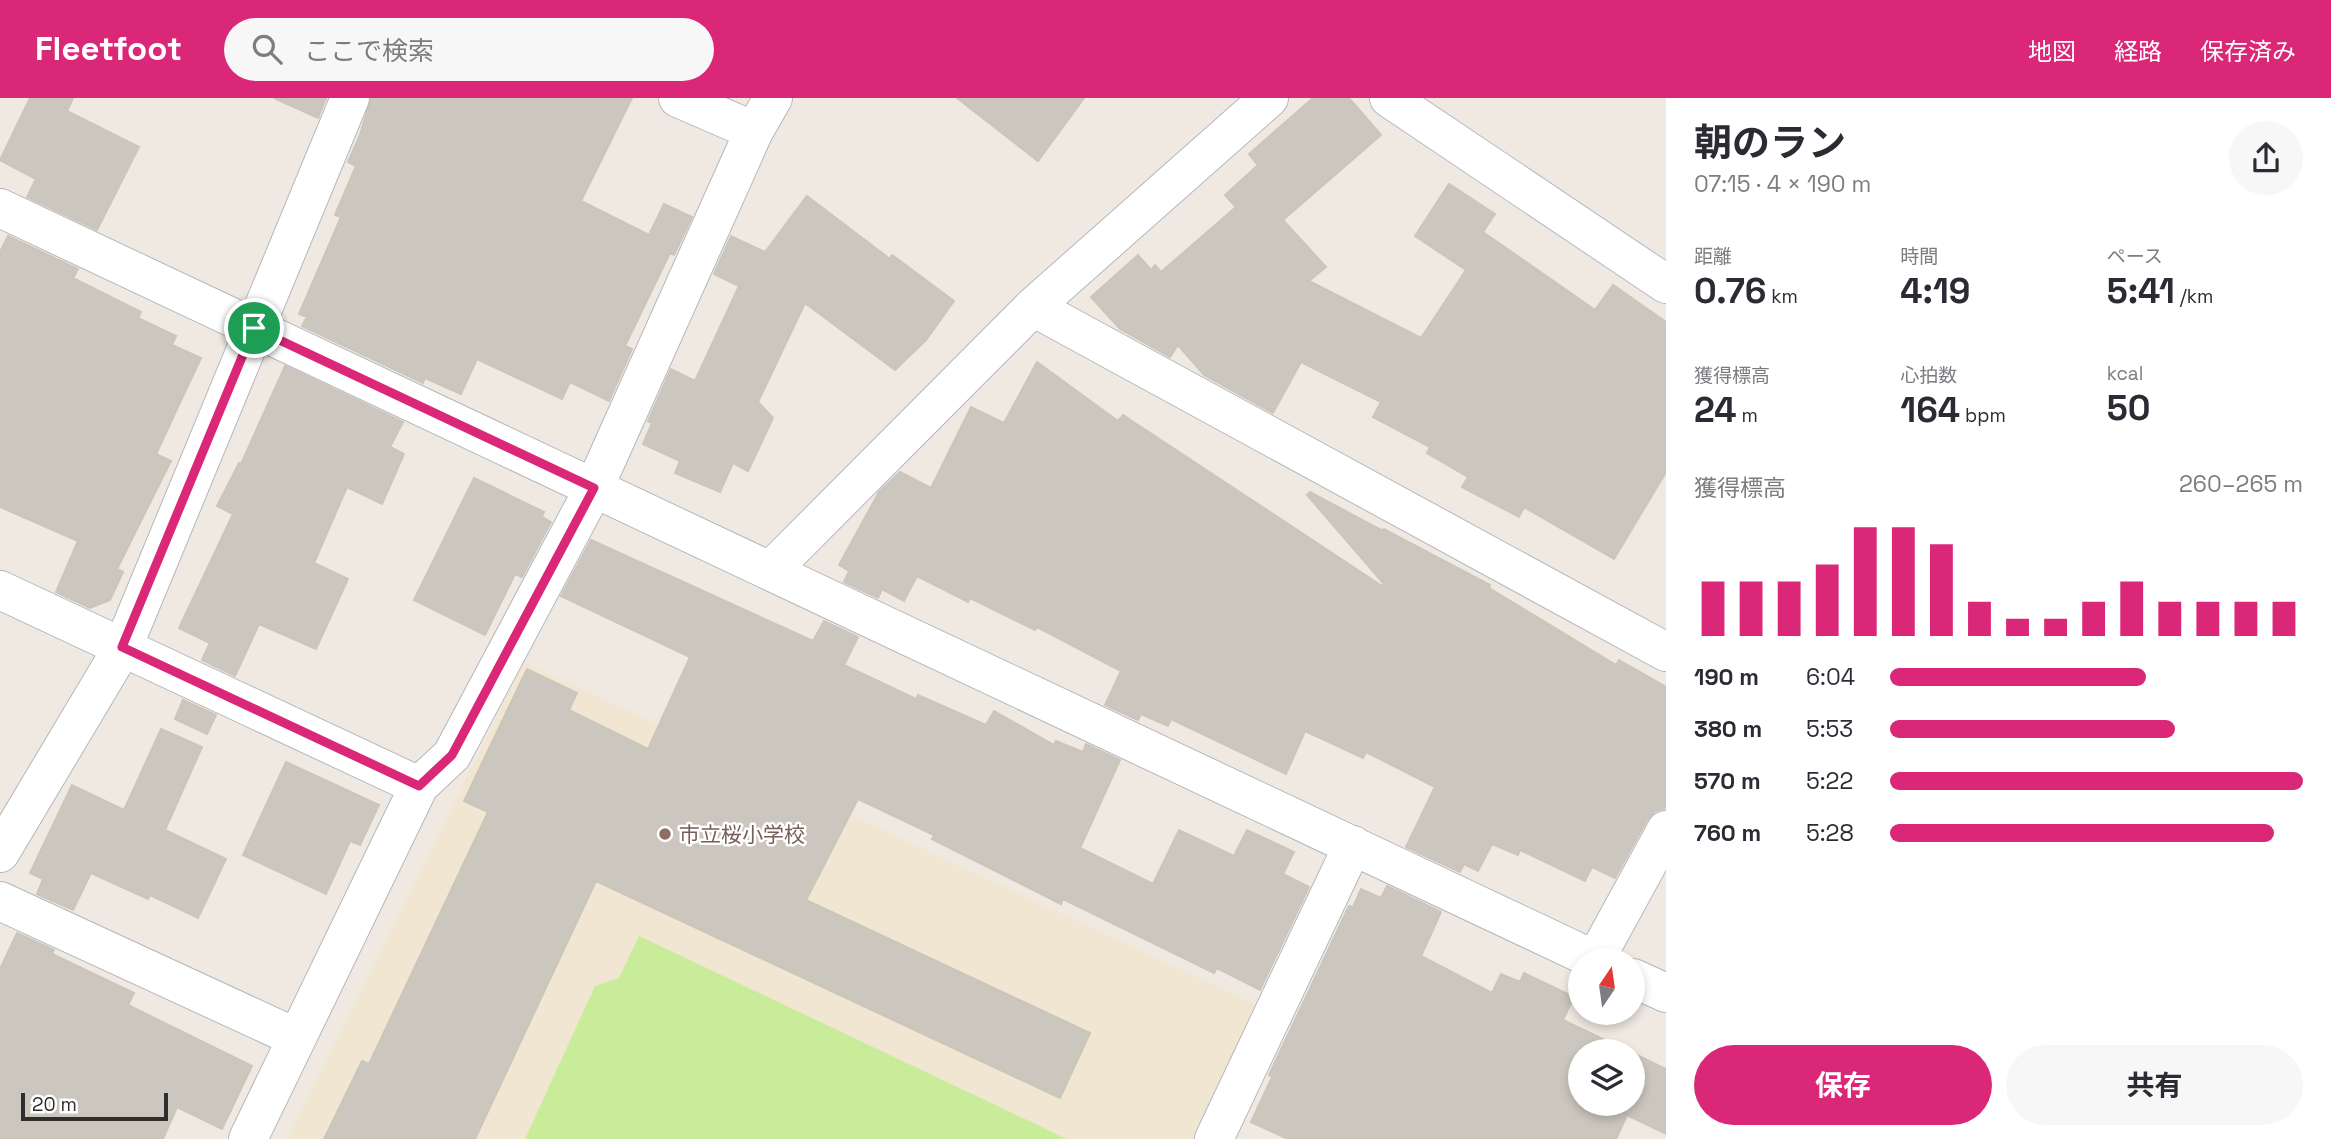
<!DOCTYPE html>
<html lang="ja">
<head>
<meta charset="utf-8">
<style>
	body { margin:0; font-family:"Space Grotesk","Noto Sans JP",sans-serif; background:#f7f7f7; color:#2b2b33; height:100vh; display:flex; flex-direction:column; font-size:26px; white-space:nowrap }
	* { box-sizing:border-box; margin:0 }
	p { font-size:23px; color:#7c7c81 }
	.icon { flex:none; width:38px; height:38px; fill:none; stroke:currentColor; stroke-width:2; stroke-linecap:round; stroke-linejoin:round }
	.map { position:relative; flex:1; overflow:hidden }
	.sheet { display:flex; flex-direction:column; background:#fff; width:665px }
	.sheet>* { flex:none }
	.needle { width:46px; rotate:13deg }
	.tools { position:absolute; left:1568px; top:850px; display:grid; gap:14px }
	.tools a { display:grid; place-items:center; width:77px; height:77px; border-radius:50%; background:#fff; box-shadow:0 4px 10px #0003; font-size:35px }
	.scale { position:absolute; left:21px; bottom:18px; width:147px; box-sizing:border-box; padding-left:7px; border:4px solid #2e2e2e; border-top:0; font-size:19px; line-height:24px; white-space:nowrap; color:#2e2e2e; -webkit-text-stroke:5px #fff; paint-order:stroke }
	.pin { position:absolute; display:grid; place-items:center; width:60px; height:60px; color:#fff; margin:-30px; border:4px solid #fff; border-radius:50%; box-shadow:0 2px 7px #0007 }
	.round { display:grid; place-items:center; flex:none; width:74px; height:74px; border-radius:37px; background:#f7f7f7 }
	.headline { display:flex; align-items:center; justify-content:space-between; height:119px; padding:0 28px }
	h1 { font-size:38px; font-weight:700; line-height:52px }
	.stats { display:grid; grid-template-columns:repeat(3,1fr); gap:10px; height:119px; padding:7px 28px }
	.stats div { display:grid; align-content:center }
	.stats b { font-size:35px; font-weight:700 }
	.stats small { font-size:19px; font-weight:400 }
	.stats p { font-size:19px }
	.chart { height:196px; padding:14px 28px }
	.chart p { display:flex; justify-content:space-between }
	.chart svg { width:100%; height:126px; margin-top:7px; stroke:#db2777; stroke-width:6 }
	.primary-button { display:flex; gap:14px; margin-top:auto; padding:14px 28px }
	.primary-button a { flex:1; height:80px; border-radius:42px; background:#db2777; color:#fff; font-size:28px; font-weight:700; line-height:80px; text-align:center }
	.primary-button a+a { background:#f7f7f7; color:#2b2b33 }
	ul { padding:0 28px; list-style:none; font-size:23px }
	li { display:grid; grid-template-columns:112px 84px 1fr; align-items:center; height:52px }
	li i { height:18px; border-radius:9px; background:#db2777 }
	header { display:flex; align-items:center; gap:42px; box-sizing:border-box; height:98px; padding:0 35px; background:#db2777; color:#fff }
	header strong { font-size:33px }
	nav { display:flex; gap:38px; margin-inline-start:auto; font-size:24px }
	.search { width:490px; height:63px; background:#f7f7f7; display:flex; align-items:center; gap:18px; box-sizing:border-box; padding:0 24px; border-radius:38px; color:#7c7c81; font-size:26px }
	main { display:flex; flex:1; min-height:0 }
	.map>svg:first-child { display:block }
	.education { fill:#f0e6d1 }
	.pitch { fill:#c9ec9a }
	.building { fill:#cbc7bf; stroke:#cbc5ba; stroke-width:2 }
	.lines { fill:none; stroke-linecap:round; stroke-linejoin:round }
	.minor-casing { stroke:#b4b7c1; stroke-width:40 }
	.minor { stroke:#fff; stroke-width:38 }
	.route-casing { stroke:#fff; stroke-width:14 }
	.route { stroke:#db2777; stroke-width:9 }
	.education-dot { fill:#8d6e63; stroke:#fff; stroke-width:2.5 }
	.labels { text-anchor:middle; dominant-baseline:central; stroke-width:5; stroke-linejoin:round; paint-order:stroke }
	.education-label { font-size:21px; fill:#785e54; stroke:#fff; text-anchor:start }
</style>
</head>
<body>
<header>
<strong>Fleetfoot</strong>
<div class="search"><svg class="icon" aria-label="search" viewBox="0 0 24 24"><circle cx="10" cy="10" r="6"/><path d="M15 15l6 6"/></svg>ここで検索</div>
<nav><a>地図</a><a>経路</a><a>保存済み</a></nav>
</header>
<main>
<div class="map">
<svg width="1666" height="1041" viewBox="0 0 1666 1041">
	<rect width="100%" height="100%" fill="#efe9e1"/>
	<path class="education" d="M524,564L1259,908L1194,1041H287Z"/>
	<path class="pitch" d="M639,838L1067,1041H525L595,888L619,880Z"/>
	<path class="building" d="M30,0H73L67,13L139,49L97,132L27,99L36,81L0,62Z
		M274,0H326L318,20Z
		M371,0H632L581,103L649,137L664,106L692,119L674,157L670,155L625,248L632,251L609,303L570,284L562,301L477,261L461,296L425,280L423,285L302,228L307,219L299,216L341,119L335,117L356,68L348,64L360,37Z
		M957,0H1084L1038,63Z
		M1313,0H1349L1381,37L1283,122L1326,169L1309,183L1421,240L1466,172L1415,138L1449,86L1495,116L1483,134L1595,212L1613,187L1666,224V374L1614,461L1524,409L1519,419L1462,389L1468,379L1427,355L1430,349L1373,319L1381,304L1301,264L1273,315L1204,277L1178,247L1170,259L1120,231L1091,199L1138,157L1151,172L1155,167L1161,174L1236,109L1225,97L1258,67L1249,56Z
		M807,98L890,161L892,157L954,203L926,242L895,272L805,205L758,304L773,320L748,373L733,365L720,394L675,375L680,363L643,346L652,325L648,323L671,271L695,283L739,188L714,176L731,138L765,154Z
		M8,138L78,171L73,180L141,214L138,220L176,238L172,247L201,260L156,356L171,363L117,471L123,474L110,502L90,510L56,494L78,443L0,409V154Z
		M1037,264L1118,323L1123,317L1382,488L1384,486L1307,397L1310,394L1383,433L1384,431L1490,487L1489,490L1616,567L1619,562L1666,589V710L1655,713L1647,722L1615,780L1592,769L1585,783L1520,752L1518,757L1492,746L1478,773L1464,766L1460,774L1406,749L1435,689L1366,654L1363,660L1305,633L1286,676L1171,621L1168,628L1141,616L1138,622L1105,607L1121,573L1037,529L1035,532L970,500L968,504L917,478L904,503L882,491L878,500L844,484L849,473L839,467L879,394L900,374L931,390L971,309L1004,325Z
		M285,268L403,324L390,349L404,356L382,406L347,389L314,465L348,481L316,551L259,526L235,578L202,562L210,545L179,530L233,416L217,408L239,365L241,366Z
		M474,380L544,414L542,419L551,424L522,479L515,476L485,537L414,502Z
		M591,442L813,543L824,523L858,539L844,567L916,601L918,597L986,627L994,613L1054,647L1056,643L1083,654L1086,646L1120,662L1080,750L1153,786L1179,732L1234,758L1247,732L1294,754L1283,776L1309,789L1260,892L1217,870L1214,875L1063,801L1061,806L932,741L934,737L858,701L806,802L1090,935L1060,1000L596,783L475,1041H324L362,963L369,966L488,714L464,703L527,571L577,595L569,612L648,651L690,559L561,498Z
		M183,602L216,617L207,636L175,621Z
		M161,631L202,649L165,732L226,761L198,820L150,797L148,801L91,775L73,812L37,796L43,781L30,775L72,687L124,712Z
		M286,664L379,707L360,747L350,743L326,796L243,757Z
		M1387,788L1441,814L1421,858L1492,895L1501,876L1520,884L1524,875L1574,899L1563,922L1630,954H1580V1006H1633V955L1666,971V1036L1627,1017L1616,1041H1288L1251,1024L1272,979L1269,977L1349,808L1353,809L1361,791L1381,800Z
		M17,835L54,852L52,856L134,895L128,907L252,968L222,1031L177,1009L163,1041H0V871Z"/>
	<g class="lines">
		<g class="minor-casing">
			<path id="minor" d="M678,0L754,33
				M1389,0L1666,186
				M0,110L1597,863
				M1033,209L1666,554
				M770,473L1033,209L1269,0
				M0,492L419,688
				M0,755L123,549L350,0
				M0,803L297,940
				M1595,862L1666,732
				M1633,880L1666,895
				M248,1041L419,688L452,657L594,390L754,33L773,0
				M1214,1041L1353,747"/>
		</g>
		<use href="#minor" class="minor"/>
	</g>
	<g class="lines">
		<g class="route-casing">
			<path id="route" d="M254,230L594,390L452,657L419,688L122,549Z"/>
		</g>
		<use href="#route" class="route"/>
	</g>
	<circle class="education-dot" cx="665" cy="736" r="7"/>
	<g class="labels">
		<g class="education-label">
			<text x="679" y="736">市立桜小学校</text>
		</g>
	</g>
</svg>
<div class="tools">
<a><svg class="needle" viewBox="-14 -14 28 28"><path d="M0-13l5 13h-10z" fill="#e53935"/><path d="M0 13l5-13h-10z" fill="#7c7c81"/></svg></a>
<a><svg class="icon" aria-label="layers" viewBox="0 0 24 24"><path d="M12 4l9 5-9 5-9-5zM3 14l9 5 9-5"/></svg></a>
</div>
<div class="scale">20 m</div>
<div class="pin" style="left:254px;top:230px;background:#1e9e55"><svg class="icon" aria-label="arrive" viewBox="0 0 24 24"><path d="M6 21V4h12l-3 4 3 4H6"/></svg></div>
</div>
<section class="sheet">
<div class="headline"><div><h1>朝のラン</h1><p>07:15 · 4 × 190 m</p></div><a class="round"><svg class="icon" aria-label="share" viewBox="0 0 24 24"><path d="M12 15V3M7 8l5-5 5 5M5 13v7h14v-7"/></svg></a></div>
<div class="stats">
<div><p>距離</p><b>0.76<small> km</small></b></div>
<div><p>時間</p><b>4:19</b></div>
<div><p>ペース</p><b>5:41<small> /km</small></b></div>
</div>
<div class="stats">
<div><p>獲得標高</p><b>24<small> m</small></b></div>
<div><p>心拍数</p><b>164<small> bpm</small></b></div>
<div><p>kcal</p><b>50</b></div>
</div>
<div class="chart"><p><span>獲得標高</span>260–265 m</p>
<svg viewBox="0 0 160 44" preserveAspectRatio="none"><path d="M5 44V25M15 44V25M25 44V25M35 44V19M45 44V6M55 44V6M65 44V12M75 44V32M85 44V38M95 44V38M105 44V32M115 44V25M125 44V32M135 44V32M145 44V32M155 44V32"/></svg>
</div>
<ul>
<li><b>190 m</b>6:04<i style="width:62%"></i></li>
<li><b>380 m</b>5:53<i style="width:69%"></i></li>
<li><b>570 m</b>5:22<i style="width:100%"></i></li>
<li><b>760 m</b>5:28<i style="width:93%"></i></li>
</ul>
<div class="primary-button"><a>保存</a><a>共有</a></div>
</section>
</main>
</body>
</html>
